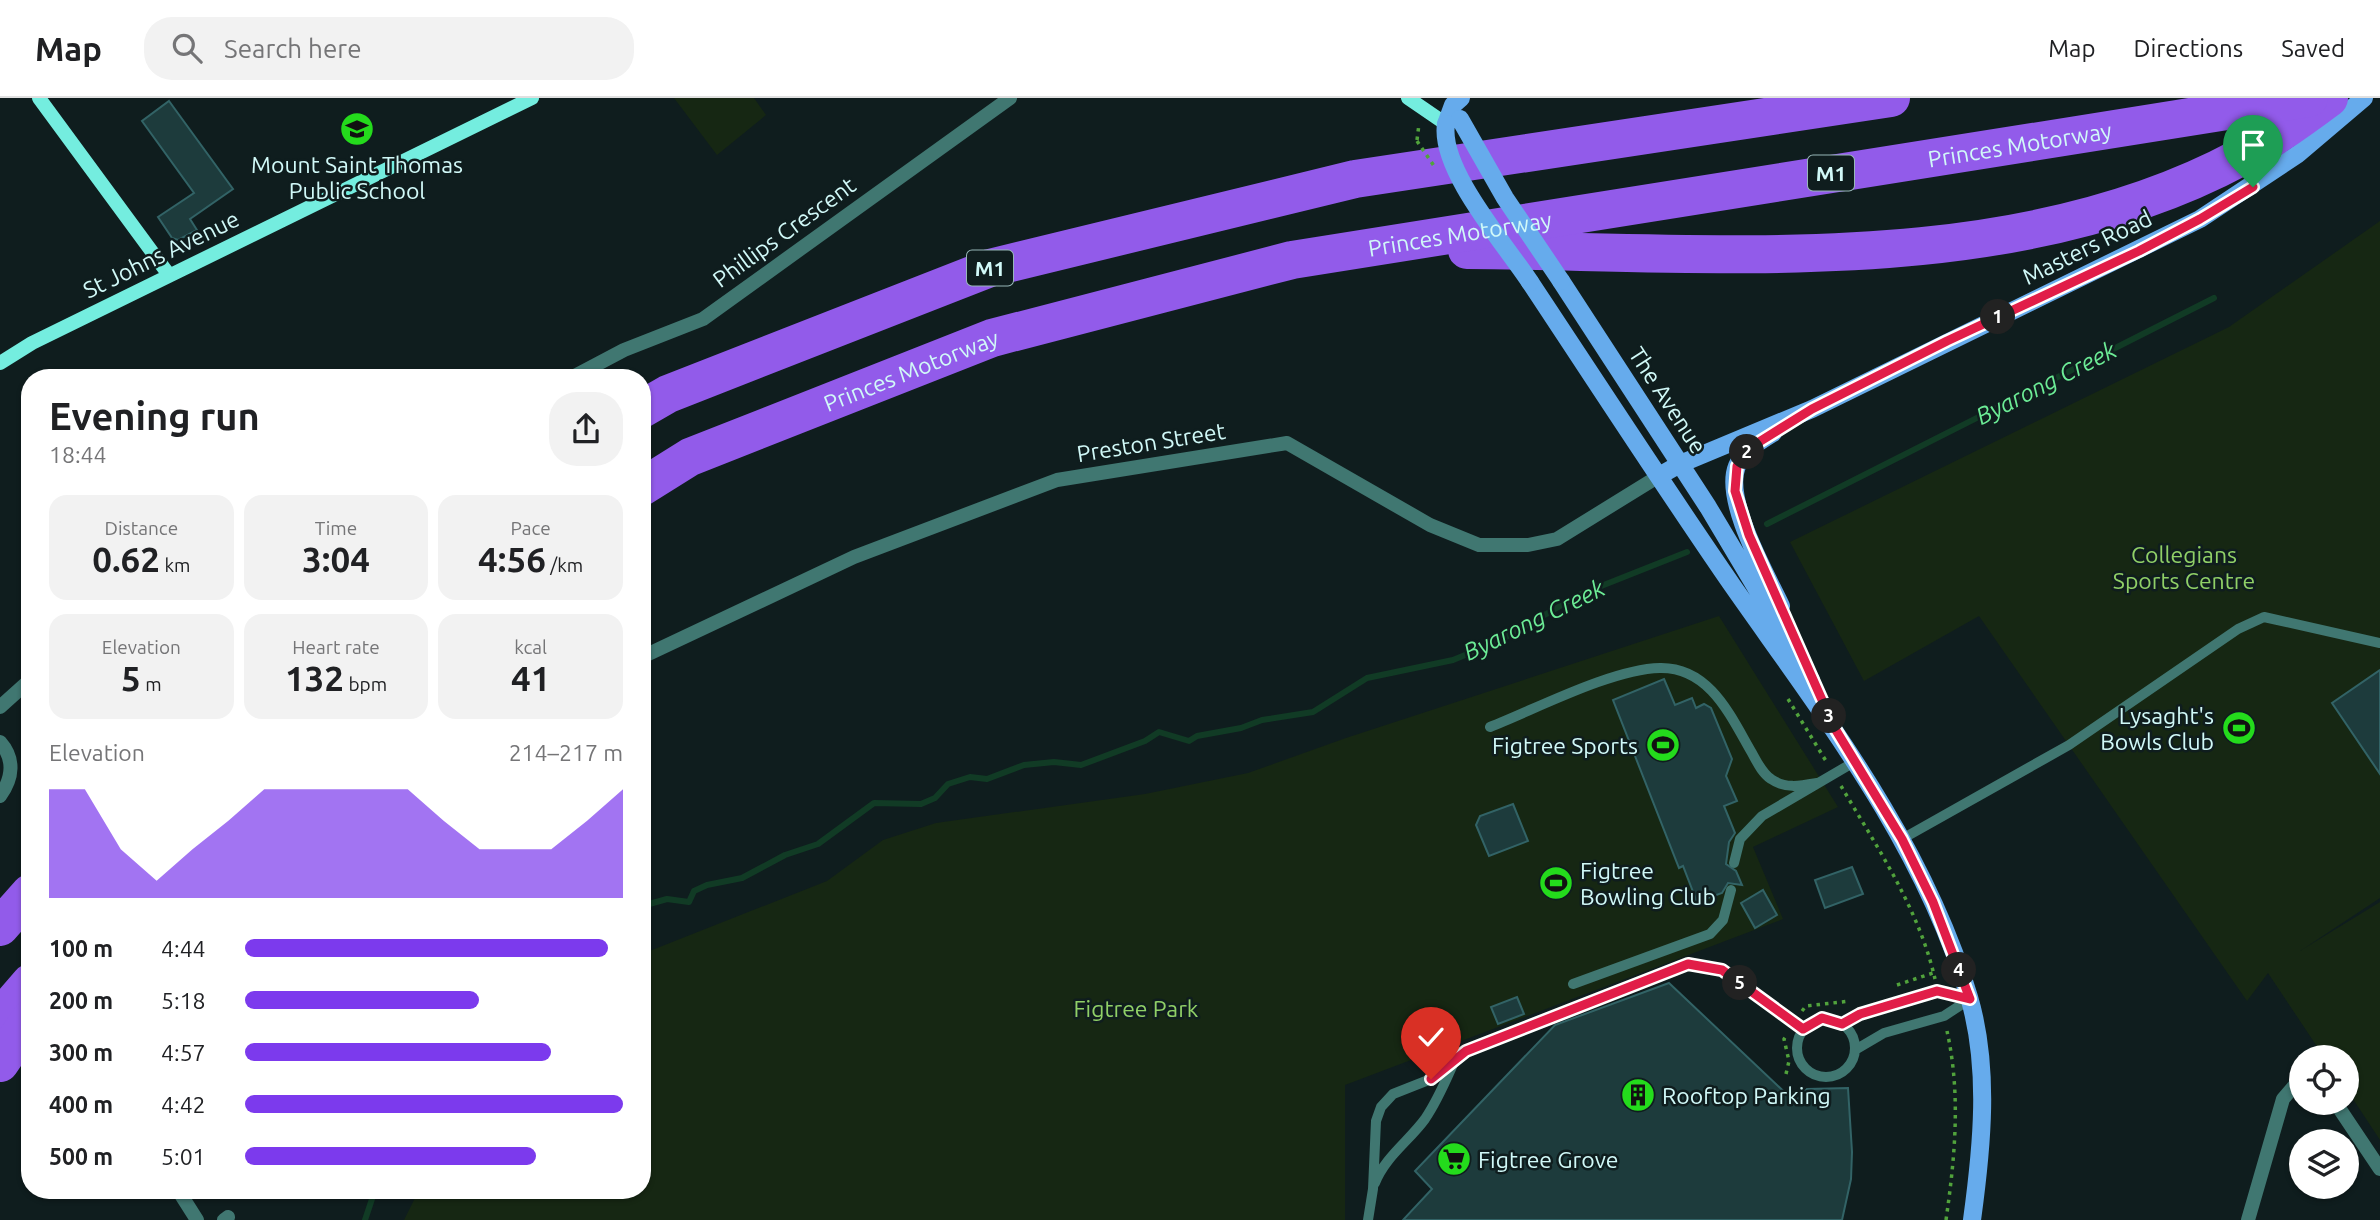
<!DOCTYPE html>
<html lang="en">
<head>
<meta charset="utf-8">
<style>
	body { margin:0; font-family:Ubuntu,sans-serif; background:#f2f2f2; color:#202124; height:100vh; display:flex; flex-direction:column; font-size:26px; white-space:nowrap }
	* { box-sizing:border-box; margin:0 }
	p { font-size:23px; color:#757577 }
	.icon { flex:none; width:38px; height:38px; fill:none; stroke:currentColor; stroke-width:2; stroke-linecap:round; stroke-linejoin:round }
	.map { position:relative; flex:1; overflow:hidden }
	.side { position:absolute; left:21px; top:271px; width:630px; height:830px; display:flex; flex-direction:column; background:#fff; border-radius:28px; box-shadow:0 2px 5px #0004 }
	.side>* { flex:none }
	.buttons { position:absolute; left:2289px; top:947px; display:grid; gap:14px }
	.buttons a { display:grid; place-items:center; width:70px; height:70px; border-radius:50%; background:#fff; box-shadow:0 2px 5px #0004; font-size:35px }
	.pin { position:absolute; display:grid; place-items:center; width:60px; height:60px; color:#fff; margin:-72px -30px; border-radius:50% 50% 50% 0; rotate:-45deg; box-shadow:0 0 7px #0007 }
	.pin .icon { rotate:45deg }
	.km { position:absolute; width:35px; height:35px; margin:-18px; border-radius:50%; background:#222; color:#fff; font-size:19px; line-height:35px; text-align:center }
	.round { display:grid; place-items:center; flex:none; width:74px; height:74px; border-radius:28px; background:#f2f2f2 }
	.headline { display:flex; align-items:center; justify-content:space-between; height:119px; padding:0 28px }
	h1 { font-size:38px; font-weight:700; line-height:52px }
	.stats { display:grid; grid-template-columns:repeat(3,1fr); gap:10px; height:119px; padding:7px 28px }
	.stats div { display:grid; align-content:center; border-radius:18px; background:#f2f2f2; text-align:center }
	.stats b { font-size:35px; font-weight:700 }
	.stats small { font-size:19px; font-weight:400 }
	.stats p { font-size:19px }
	.chart { height:196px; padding:14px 28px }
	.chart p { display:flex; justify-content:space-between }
	.chart svg { width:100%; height:126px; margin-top:7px; fill:#7c3aed; opacity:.7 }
	ul { padding:0 28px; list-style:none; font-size:23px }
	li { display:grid; grid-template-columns:112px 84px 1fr; align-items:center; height:52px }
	li i { height:18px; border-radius:9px; background:#7c3aed }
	header { display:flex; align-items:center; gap:42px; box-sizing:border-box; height:98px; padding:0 35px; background:#fff; border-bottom:2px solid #e0e0e0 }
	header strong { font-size:33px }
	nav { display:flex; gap:38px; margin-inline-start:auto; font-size:24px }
	.search { width:490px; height:63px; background:#f2f2f2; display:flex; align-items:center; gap:18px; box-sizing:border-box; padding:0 24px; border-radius:28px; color:#757577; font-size:26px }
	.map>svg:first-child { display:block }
	.green { fill:#162713 }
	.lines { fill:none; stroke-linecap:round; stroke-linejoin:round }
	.stream { stroke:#113b25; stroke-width:6 }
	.building { fill:#1d3b3c; stroke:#326366; stroke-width:2 }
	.path { stroke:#51a33c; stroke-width:3.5; stroke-dasharray:3.5 5; stroke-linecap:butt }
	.lane { stroke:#407771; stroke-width:10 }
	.street { stroke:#407771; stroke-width:14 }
	.secondary { stroke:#74eddf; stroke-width:14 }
	.primary { stroke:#66abec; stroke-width:18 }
	.highway { stroke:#925bea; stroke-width:38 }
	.path-bridge { stroke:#51a33c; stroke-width:3.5; stroke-dasharray:3.5 5; stroke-linecap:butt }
	.primary-bridge { stroke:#66abec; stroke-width:18 }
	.route-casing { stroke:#fff; stroke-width:14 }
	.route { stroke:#e11d48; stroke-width:9 }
	.labels { text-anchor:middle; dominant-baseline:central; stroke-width:5; stroke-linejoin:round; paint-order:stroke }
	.shield { fill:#0f1d1e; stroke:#97b7b7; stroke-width:2 }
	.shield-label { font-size:21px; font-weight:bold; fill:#d1f9f8 }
	.street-label { font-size:23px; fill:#d1f9f8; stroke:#0f1d1e }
	.poi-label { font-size:23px; fill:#d1f9f8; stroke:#0f1d1e; text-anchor:start }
	.park-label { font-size:23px; fill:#90d067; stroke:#0f1d1e }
	.water-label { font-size:24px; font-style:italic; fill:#6cec96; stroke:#0f1d1e }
</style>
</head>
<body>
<header>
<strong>Map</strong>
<div class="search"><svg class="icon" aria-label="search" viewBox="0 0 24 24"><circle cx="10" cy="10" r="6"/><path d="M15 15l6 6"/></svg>Search here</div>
<nav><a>Map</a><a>Directions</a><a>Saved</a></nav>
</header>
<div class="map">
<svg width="2380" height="1122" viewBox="0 0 2380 1122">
	<rect width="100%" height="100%" fill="#0f1d1e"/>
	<path class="green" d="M674,0H754L766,17L717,57Z
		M2380,123V800L2300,853L2380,804V1042L2347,992V959H2324L2268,875L2247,903L1979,518L1864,583L1790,444L2229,229Z
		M1719,518L1838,709L1753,749L1783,821L1345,987V1122H404L419,1092H642V856L827,783L883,742L936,725L1145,696L1248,675L1346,640Z"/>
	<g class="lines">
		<path class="stream" d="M1767,426L2214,200
			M642,808L667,801L689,804L694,793L707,787L742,780L785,757L818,746L874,705L921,706L935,700L948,686L970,679L987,681L1024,667L1054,664L1081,667L1145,643L1159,634L1189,643L1197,638L1241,630L1262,622L1313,614L1367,580L1453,562L1499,543L1581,496L1687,454
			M365,1122L375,1092"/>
	</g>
	<path class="building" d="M169,3L233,91L190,121L197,132L178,142L172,140L158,119L194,95L142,23Z
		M2380,572V676L2332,605Z
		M1664,581L1675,607L1692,600L1696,610L1704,606L1711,610L1732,661L1726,678L1737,703L1724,708L1735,735L1729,744L1726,766L1736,773L1742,787L1728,785L1722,795L1697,804L1683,768L1679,770L1613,602Z
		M1513,706L1528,743L1489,758L1476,727L1480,718Z
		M1852,769L1863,796L1825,810L1815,782Z
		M1763,792L1777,817L1755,830L1741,805Z
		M1669,885L1795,1004L1807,991L1848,990L1852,1054L1851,1081L1842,1122H1403L1432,1091L1415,1073L1555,927Z
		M1517,899L1524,916L1498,926L1491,909Z"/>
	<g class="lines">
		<path class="path" d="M1417,42L1419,26
			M1788,601L1826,663
			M1841,688C1877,749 1919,811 1935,881
			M1897,887L1933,875
			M1802,913L1806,908L1850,903
			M1786,976L1789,963L1784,941L1787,937
			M1946,1122C1955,1059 1961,996 1947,933"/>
		<path class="lane" d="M1490,629C1536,611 1612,571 1660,570C1710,569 1731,619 1752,655C1757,664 1762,675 1771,681C1785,691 1800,688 1817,685
			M1902,741L2069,647L2238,531L2264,519L2380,545
			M1734,765L1740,741L1762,718L1856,663
			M1573,886L1710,836L1723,822L1731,792
			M1797 950a29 29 0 1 1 58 0a29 29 0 1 1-58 0Z
			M1842,926L1860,916L1937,893L1970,901
			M1855,952L1884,935L1944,918L1970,901
			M1375,1085C1385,1059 1409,1043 1425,1021C1438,1002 1446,982 1455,962
			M1368,1122L1373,1091L1376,1023L1381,1009L1393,996L1431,981L1467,953L1688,866L1722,872L1803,931"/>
		<path class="street" d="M571,280L624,252L703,221L1010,0
			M642,559L854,459L1057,382L1287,345L1430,427L1479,447H1528L1557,441L1659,378
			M0,609L30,582
			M0,644C15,661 13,680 0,698
			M2335,1004L2380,1071
			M178,1092L197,1122
			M224,1122L228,1119
			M2248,1122L2283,1001L2301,980"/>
		<path class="secondary" d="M39,0L169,177
			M1408,0L1446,26
			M0,265L32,245L532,0"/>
		<path class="primary" d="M1446,26L1453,7L1461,0
			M1561,183L1708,409L1811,582
			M1530,184C1597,285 1663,387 1732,487C1823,617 1923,744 1969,899C1990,970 1982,1049 1972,1122
			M1773,335C1760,343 1743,353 1737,368C1723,402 1766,476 1781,508
			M1659,378L1680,366L1812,311L2200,121L2298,56L2364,0"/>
		<g class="highway">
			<path d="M1467,152C1720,154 2011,183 2241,59C2272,42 2301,21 2329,0"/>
			<path d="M642,311L668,296L990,170L1355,81L1891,0"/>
			<path id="s1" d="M642,389L690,359L992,240L1292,162L2309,0"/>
			<path d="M0,829L30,795"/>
			<path d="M0,920L30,885"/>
			<path d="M0,965L30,921"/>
		</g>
		<path class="path-bridge" d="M1417,43L1434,68"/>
		<path class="primary-bridge" d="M1460,21L1505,100L1561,183
			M1446,26C1439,71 1505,146 1530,184"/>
	</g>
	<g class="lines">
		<g class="route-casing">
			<path id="route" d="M1431,981L1466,953L1688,866L1722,872L1803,931L1822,920L1842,926L1860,916L1937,893L1970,901L1933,804L1902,741L1834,629L1749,437L1735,393L1737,368L1759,344L1812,311L1947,243L2139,153L2200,121L2253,89"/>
		</g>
		<use href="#route" class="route"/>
	</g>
	<defs>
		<g id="school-disc" transform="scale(1.75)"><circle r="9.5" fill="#24db1c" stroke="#0f1d1e"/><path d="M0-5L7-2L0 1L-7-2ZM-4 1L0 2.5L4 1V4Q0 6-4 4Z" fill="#111"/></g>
		<g id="stadium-disc" transform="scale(1.75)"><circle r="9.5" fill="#24db1c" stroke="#0f1d1e"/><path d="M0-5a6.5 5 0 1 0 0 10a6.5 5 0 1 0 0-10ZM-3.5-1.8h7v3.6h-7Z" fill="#111"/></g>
		<g id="building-disc" transform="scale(1.75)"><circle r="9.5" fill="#24db1c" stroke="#0f1d1e"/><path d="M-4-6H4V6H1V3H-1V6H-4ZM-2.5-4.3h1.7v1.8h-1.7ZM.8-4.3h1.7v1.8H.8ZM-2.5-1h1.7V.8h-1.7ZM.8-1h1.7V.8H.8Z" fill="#111"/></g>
		<g id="supermarket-disc" transform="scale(1.75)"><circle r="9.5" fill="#24db1c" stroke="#0f1d1e"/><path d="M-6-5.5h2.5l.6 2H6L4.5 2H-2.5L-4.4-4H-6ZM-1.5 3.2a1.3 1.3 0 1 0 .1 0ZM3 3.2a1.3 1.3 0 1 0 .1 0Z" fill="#111"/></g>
	</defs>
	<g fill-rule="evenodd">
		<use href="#school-disc" x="357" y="31"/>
		<use href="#stadium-disc" x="2239" y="630"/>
		<use href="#stadium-disc" x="1663" y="647"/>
		<use href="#stadium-disc" x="1556" y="785"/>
		<use href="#building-disc" x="1638" y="997"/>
		<use href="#supermarket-disc" x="1454" y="1061"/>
	</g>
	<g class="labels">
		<g class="shield">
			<rect x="1808" y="57.5" width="46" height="35" rx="5"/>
			<rect x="967" y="152.5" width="46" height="35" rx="5"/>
		</g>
		<g class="shield-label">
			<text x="1831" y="75">M1</text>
			<text x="990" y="170">M1</text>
		</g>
		<g class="street-label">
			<text stroke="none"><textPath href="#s1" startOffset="1428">Princes Motorway</textPath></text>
			<text transform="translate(784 134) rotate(-36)">Phillips Crescent</text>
			<text stroke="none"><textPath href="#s1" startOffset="861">Princes Motorway</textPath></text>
			<text transform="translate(2087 149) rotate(-26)">Masters Road</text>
			<text transform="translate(161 156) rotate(-26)">St Johns Avenue</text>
			<text stroke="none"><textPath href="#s1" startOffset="294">Princes Motorway</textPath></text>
			<text transform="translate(1668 302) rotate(57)">The Avenue</text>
			<text transform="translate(1151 344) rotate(-9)">Preston Street</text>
		</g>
		<g class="poi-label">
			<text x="357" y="66" text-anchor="middle">Mount Saint Thomas<tspan x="357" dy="26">Public School</tspan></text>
			<text x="2214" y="617" text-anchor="end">Lysaght's<tspan x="2214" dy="26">Bowls Club</tspan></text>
			<text x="1638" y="647" text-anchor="end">Figtree Sports</text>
			<text x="1580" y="772">Figtree<tspan x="1580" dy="26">Bowling Club</tspan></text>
			<text x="1662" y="997">Rooftop Parking</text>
			<text x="1478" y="1061">Figtree Grove</text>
		</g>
		<g class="park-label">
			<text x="2184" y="456">Collegians<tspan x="2184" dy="26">Sports Centre</tspan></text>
			<text x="1136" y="910">Figtree Park</text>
		</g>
		<g class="water-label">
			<text transform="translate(2046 285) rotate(-27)">Byarong Creek</text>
			<text transform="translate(1534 522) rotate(-26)">Byarong Creek</text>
		</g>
	</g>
</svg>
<div class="buttons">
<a><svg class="icon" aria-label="locate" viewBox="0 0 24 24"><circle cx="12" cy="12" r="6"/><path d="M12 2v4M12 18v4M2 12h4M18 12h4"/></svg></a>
<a><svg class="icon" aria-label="layers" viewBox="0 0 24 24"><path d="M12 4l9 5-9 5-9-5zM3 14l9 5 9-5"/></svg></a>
</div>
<div class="pin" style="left:2253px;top:89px;background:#1e9e55"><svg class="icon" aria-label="arrive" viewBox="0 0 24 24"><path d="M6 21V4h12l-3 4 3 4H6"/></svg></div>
<div class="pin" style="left:1431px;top:981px;background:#d93025"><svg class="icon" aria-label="check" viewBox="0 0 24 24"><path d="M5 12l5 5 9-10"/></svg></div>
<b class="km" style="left:1998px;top:219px">1</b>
<b class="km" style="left:1747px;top:354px">2</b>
<b class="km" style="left:1829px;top:618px">3</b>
<b class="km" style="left:1959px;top:872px">4</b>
<b class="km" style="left:1740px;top:885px">5</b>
<section class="side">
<div class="headline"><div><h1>Evening run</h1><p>18:44</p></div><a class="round"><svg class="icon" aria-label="share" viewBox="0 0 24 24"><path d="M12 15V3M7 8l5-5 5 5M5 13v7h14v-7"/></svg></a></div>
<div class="stats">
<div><p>Distance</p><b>0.62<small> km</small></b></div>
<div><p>Time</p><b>3:04</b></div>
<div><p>Pace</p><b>4:56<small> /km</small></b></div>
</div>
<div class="stats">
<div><p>Elevation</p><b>5<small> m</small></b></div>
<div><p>Heart rate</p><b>132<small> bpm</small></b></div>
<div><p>kcal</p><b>41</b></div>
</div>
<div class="chart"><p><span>Elevation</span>214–217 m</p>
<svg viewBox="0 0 160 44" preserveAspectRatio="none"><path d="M0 44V6L10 6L20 27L30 38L40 27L50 17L60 6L70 6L80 6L90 6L100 6L110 17L120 27L130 27L140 27L150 17L160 6V44z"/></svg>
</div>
<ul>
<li><b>100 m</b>4:44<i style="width:96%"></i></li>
<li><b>200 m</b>5:18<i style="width:62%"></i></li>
<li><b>300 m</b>4:57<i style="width:81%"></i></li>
<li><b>400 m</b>4:42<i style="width:100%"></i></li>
<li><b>500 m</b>5:01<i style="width:77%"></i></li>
</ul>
</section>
</div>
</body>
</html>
